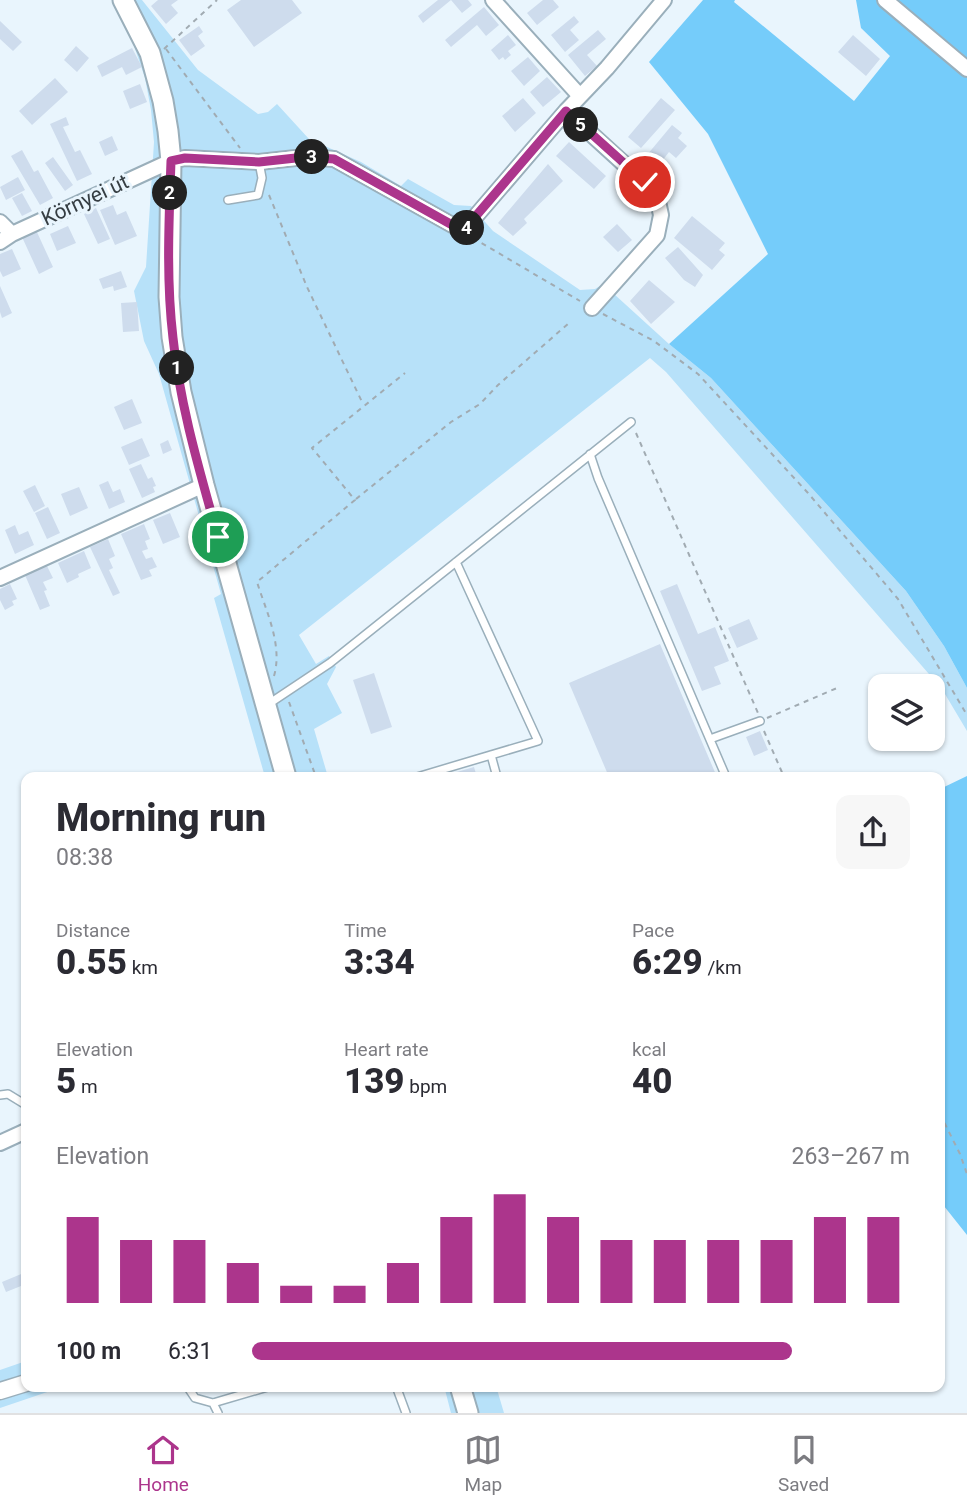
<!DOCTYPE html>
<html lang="en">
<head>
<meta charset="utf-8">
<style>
	body { margin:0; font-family:Roboto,sans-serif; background:#f7f7f7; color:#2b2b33; height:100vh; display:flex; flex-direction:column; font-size:26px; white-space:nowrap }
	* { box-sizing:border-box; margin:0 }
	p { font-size:23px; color:#7c7c81 }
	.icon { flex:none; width:38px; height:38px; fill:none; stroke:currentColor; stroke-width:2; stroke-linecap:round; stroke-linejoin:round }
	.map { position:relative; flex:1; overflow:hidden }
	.drawer { position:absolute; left:21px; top:772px; width:924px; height:620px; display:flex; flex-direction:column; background:#fff; border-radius:14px; box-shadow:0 2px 5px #0004 }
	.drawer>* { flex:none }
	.tools { position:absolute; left:868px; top:674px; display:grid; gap:14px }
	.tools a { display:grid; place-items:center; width:77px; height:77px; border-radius:14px; background:#fff; box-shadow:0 2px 5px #0004; font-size:35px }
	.pin { position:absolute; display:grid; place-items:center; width:60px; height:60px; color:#fff; margin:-30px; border:4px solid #fff; border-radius:50%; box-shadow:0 2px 7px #0007 }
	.km { position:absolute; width:35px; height:35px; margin:-18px; border-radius:50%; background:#222; color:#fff; font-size:19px; line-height:35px; text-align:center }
	.round { display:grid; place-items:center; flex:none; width:74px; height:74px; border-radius:14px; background:#f7f7f7 }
	.overview { display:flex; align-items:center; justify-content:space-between; height:119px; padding:0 35px }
	h1 { font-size:38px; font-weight:800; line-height:52px }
	.figures { display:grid; grid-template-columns:repeat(3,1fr); gap:10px; height:119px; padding:7px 35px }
	.figures div { display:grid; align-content:center }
	.figures b { font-size:35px; font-weight:800 }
	.figures small { font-size:19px; font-weight:400 }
	.figures p { font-size:19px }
	.chart { height:196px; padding:14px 35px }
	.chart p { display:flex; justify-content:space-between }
	.chart svg { width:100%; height:126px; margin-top:7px; stroke:#ac358c; stroke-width:6 }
	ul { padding:0 35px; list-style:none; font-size:23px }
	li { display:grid; grid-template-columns:112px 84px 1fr; align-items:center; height:52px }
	li i { height:18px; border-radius:9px; background:#ac358c }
	.dock { display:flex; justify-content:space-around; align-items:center; height:98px; border-top:2px solid #e1e1e2; background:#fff; font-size:19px; color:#7c7c81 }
	.dock a { display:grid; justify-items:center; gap:4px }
	.dock .current { color:#ac358c }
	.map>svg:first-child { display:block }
	.green { fill:#b7e1f9 }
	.forest { fill:#75ccfa }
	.building { fill:#cedced }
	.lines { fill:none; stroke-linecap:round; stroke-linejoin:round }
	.service-casing { stroke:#9aafbb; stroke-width:10 }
	.minor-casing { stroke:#9aafbb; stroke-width:18 }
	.tertiary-casing { stroke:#9aafbb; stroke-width:19 }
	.secondary-casing { stroke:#9aafbb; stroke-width:23 }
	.path { stroke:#a1abb2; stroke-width:2; stroke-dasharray:5 5; stroke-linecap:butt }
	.service { stroke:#fff; stroke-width:7 }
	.minor { stroke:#fff; stroke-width:14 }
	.tertiary { stroke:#fff; stroke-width:16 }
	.secondary { stroke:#fff; stroke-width:19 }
	.route-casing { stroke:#fff; stroke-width:14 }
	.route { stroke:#ac358c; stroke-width:9 }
	.labels { text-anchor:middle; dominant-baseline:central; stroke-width:6; stroke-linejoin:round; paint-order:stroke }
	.street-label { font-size:21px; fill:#363e43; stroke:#e9f5fd }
</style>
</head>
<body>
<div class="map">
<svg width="967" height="1413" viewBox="0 0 967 1413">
	<rect width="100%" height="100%" fill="#e9f5fd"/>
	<path class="green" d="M113,0H142L198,70L258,114L268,112L277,104L309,139L361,162L401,186L408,179L454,205L471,206L493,231L580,290L595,289L603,284L669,344L711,378L906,591L944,646L967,688V731L942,689L666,372L650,358L299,635L316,664L329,656L336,667L327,684L342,713L314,729L328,777H265L214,598L221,594L159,374L144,341L134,291L146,267L154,142L151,110L145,78L128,28Z
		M26,1361V1386H65L0,1408V1370Z
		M444,1386H496L504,1413H451Z"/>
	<path class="forest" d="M703,0H735L734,2L854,101L890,56L861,28L856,0H967V688L944,646L906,591L711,378L669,344L768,254L708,134L649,62Z
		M967,776V1235L940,1201V789Z"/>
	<path class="building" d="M158,0H178L171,5L178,13L166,24L151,6Z
		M241,0H292L302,13L254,47L227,10Z
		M438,0H451L423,23L418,16Z
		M451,0H468L472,5L462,13Z
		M543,0H553L559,7L537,25L527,13Z
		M484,7L499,25L486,36L477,25L451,47L445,40Z
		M574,16L579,22L570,30L579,40L565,52L551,35Z
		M0,21L22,42L13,51L0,39Z
		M199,26L203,32L198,36L205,46L191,56L179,40Z
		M598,30L606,39L587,55L597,66L585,76L568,55Z
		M508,35L516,45L508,51L511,55L505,60L503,57L499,60L491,50Z
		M853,35L880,59L866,76L838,52Z
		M76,46L89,58L77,72L64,60Z
		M132,48L142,67L126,75L122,67L102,77L97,66Z
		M528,57L540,71L524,86L511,71Z
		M547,77L561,92L543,107L530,92Z
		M55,78L68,92L32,125L19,111Z
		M140,84L147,102L130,109L123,91Z
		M523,98L536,113L515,132L502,116Z
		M661,98L675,110L641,148L628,137Z
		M66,117L69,125L63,127L75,152L80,150L92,174L77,181L50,124Z
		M672,125L682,133L678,138L687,146L676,158L669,152L659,165L647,155Z
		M112,136L118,150L105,156L99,142Z
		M569,142L606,176L594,189L556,156Z
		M22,150L34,172L38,170L53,198L40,205L11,156Z
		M53,157L73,185L65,191L45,163Z
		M548,164L563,181L524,219L527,223L513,236L498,223Z
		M18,177L25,190L6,200L0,187Z
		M22,193L32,211L22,216L12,198Z
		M113,205L117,215L126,211L137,236L115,245L100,210Z
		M96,208L110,239L98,244L84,214Z
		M692,216L725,243L719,250L725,255L712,270L674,238Z
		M617,224L632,240L618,252L603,237Z
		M68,226L76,243L57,251L50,234Z
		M36,230L53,267L39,274L22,237Z
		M678,247L703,275L695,287L684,280L665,258Z
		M12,249L21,269L3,277L0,271V254Z
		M121,271L127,287L114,291L113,286L103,289L99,279Z
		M649,280L675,302L651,324L630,301Z
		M0,286L12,313L2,318L0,312Z
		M137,302L139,331L123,332L121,303Z
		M132,399L142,423L124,430L114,407Z
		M142,438L150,456L129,465L121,447Z
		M168,440L172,450L163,454L160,444Z
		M141,464L148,479L152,477L156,486L153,487L155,492L142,498L129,469Z
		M108,481L113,492L120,489L125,502L109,509L99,485Z
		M35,485L45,506L34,512L23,491Z
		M79,487L88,508L70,516L61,494Z
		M48,507L60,533L47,539L35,513Z
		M170,513L180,537L163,544L153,520Z
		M144,524L150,539L145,541L148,549L142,551L146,559L152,557L157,567L149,570L152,576L141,580L121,534Z
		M15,525L19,535L28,531L34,545L15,554L5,530Z
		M108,539L115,556L109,559L113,568L109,570L120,593L113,596L90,547Z
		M84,551L91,568L78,574L79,577L67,583L58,563Z
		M47,566L53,578L43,582L47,590L44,591L50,606L40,610L25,575Z
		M10,584L17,599L12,601L14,605L5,610L0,600V589Z
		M677,584L698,634L715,627L729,661L714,667L721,684L702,691L660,591Z
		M749,619L758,639L737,648L728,628Z
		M660,644L717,777H609L569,683Z
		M374,673L392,727L371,734L353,680Z
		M760,731L768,750L754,756L746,737Z
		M474,767L477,777H443V776Z
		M26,1272V1284L6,1292L2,1282Z"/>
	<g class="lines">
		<g class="service-casing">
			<path id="service" d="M228,200L258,195L262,178L259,162
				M590,454L598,478L726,777
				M267,705L330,663L631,422
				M710,739L760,721
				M491,755L497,777
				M417,777L538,741L456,562
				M0,1095L8,1094L26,1105
				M187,1386L195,1398L213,1403L271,1386
				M396,1386L406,1413
				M213,1403L218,1413"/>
		</g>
		<g class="minor-casing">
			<path id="minor" d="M493,0L579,95
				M885,0L967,69
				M566,111L644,182L657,197L661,215L657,235L592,308
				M0,222L12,234
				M0,242L12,234L171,161L185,158L259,162L305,157L334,159L463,231L566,111L607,68L664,0
				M0,578L204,485
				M0,1143L26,1131"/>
		</g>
		<g class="tertiary-casing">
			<path id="tertiary" d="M0,1391L26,1383"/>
		</g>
		<g class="secondary-casing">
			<path id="secondary" d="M123,0L150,53L163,101L168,131L171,161L169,297L172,337L181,392L204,485L286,777
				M460,1386L468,1413"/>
		</g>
		<path class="path" d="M164,49L217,0
			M166,49L240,148
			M269,195L307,287L363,404
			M473,238L580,301
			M603,314L654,341L698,374L808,493L898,599L967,715
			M636,433L758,713
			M356,499L451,422L480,404L498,385L569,323
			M274,676C283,645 266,611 257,582L355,500L312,448L405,373
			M289,702L316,777
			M767,718L837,688
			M764,731L784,777
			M940,1114L960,1154L967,1174"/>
		<use href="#service" class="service"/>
		<use href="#minor" class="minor"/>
		<use href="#tertiary" class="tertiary"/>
		<use href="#secondary" class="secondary"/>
	</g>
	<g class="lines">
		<g class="route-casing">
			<path id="route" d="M218,537C200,472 180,406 173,338C166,279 169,220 171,161L185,158L259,162L305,157L334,159L463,231L566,111L645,182"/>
		</g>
		<use href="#route" class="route"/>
	</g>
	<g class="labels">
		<g class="street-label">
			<text transform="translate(85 200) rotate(-25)">Környei út</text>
		</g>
	</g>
</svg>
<div class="tools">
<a><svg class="icon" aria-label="layers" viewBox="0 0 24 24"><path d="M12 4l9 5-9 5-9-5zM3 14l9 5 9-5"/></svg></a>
</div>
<div class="pin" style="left:218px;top:537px;background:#1e9e55"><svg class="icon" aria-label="arrive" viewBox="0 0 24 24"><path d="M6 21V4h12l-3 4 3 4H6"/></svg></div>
<div class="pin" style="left:645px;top:182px;background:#d93025"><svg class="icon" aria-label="check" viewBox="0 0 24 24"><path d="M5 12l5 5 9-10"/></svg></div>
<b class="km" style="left:177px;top:368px">1</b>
<b class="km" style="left:170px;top:193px">2</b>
<b class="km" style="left:312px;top:157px">3</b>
<b class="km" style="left:467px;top:228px">4</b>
<b class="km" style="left:581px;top:125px">5</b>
<section class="drawer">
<div class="overview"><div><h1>Morning run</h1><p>08:38</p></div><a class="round"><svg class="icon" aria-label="share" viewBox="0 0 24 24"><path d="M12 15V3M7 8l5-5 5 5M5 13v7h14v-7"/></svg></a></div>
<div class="figures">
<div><p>Distance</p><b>0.55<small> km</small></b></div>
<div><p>Time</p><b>3:34</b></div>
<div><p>Pace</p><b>6:29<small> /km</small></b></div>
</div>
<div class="figures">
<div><p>Elevation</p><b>5<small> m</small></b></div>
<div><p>Heart rate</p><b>139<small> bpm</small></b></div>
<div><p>kcal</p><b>40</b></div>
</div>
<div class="chart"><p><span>Elevation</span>263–267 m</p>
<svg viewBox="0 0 160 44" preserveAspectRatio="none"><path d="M5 44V14M15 44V22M25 44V22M35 44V30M45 44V38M55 44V38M65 44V30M75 44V14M85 44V6M95 44V14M105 44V22M115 44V22M125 44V22M135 44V22M145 44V14M155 44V14"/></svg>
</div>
<ul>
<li><b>100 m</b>6:31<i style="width:82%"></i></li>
</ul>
</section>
</div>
<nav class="dock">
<a class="current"><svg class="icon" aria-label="home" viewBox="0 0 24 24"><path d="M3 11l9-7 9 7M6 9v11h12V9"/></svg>Home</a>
<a><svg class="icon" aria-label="map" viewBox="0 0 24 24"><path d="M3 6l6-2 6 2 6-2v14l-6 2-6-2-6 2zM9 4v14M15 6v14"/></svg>Map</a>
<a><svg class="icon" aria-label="saved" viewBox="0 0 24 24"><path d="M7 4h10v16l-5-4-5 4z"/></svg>Saved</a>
</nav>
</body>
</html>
